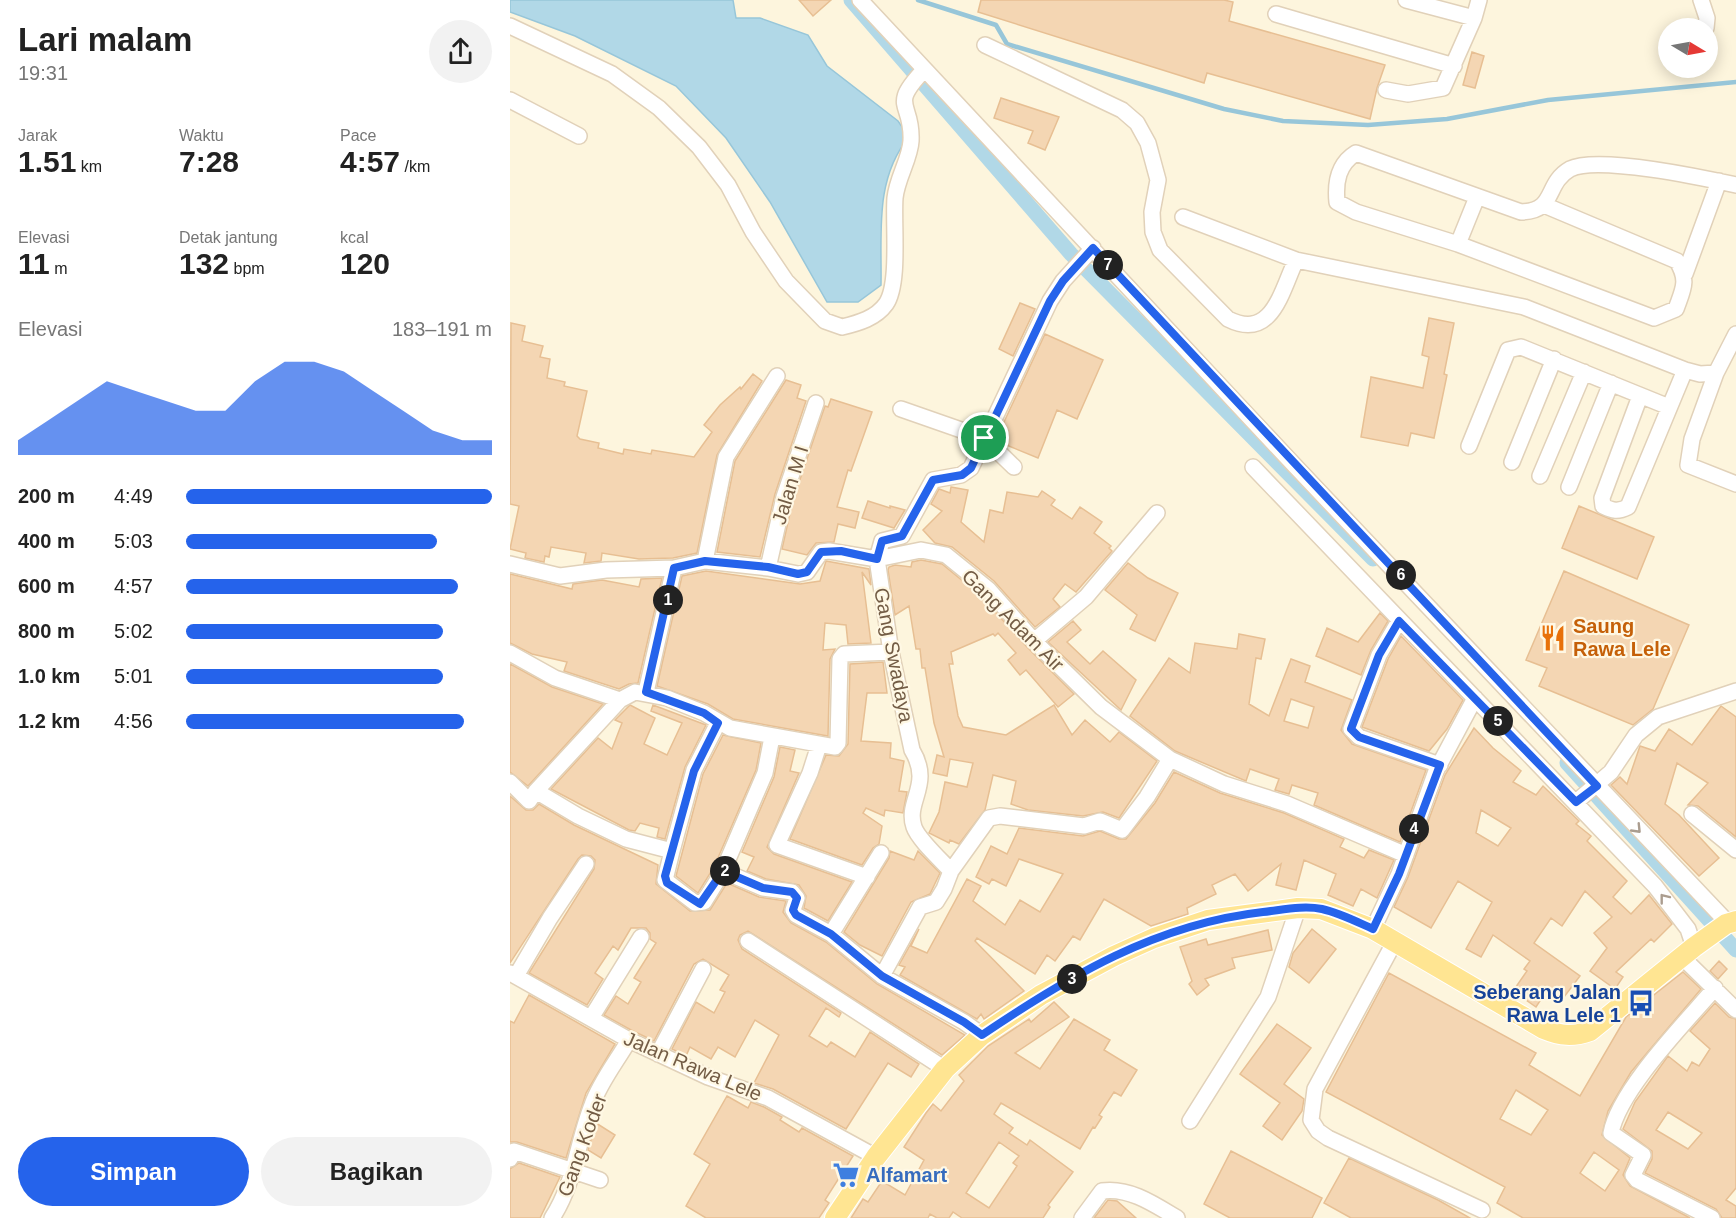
<!DOCTYPE html>
<html lang="id">
<head>
<meta charset="utf-8">
<style>
	body { margin:0; font-family:Arial,sans-serif; background:#f2f2f2; color:#222; height:100vh; display:flex; flex-direction:column; font-size:22px; white-space:nowrap }
	* { box-sizing:border-box; margin:0 }
	p { font-size:20px; color:#767676 }
	.icon { flex:none; width:33px; height:33px; fill:none; stroke:currentColor; stroke-width:2; stroke-linecap:round; stroke-linejoin:round }
	.map { position:relative; flex:1; overflow:hidden }
	.side { display:flex; flex-direction:column; background:#fff; width:510px }
	.side>* { flex:none }
	.needle { width:39px; rotate:100deg }
	.buttons { position:absolute; left:1148px; top:18px; display:grid; gap:12px }
	.buttons a { display:grid; place-items:center; width:60px; height:60px; border-radius:50%; background:#fff; box-shadow:0 3px 15px #0003; font-size:30px }
	.pin { position:absolute; display:grid; place-items:center; width:51px; height:51px; color:#fff; margin:-26px; border:3px solid #fff; border-radius:50%; box-shadow:0 2px 6px #0007 }
	.km { position:absolute; width:30px; height:30px; margin:-15px; border-radius:50%; background:#222; color:#fff; font-size:16px; line-height:30px; text-align:center }
	.round { display:grid; place-items:center; flex:none; width:63px; height:63px; border-radius:32px; background:#f2f2f2 }
	.overview { display:flex; align-items:center; justify-content:space-between; height:102px; padding:0 18px }
	h1 { font-size:33px; font-weight:800; line-height:45px }
	.metrics { display:grid; grid-template-columns:repeat(3,1fr); gap:9px; height:102px; padding:6px 18px }
	.metrics div { display:grid; align-content:center }
	.metrics b { font-size:30px; font-weight:800 }
	.metrics small { font-size:16px; font-weight:400 }
	.metrics p { font-size:16px }
	.chart { height:168px; padding:12px 18px }
	.chart p { display:flex; justify-content:space-between }
	.chart svg { width:100%; height:108px; margin-top:6px; fill:#2563eb; opacity:.7 }
	.primary-button { display:flex; gap:12px; margin-top:auto; padding:12px 18px }
	.primary-button a { flex:1; height:69px; border-radius:36px; background:#2563eb; color:#fff; font-size:24px; font-weight:800; line-height:69px; text-align:center }
	.primary-button a+a { background:#f2f2f2; color:#222 }
	ul { padding:0 18px; list-style:none; font-size:20px }
	li { display:grid; grid-template-columns:96px 72px 1fr; align-items:center; height:45px }
	li i { height:15px; border-radius:8px; background:#2563eb }
	main { display:flex; flex:1; min-height:0 }
	.map>svg:first-child { display:block }
	.water { fill:#b1d8e7; stroke:#97c6d9; stroke-width:1.5 }
	.lines { fill:none; stroke-linecap:round; stroke-linejoin:round }
	.stream { stroke:#97c6d9; stroke-width:4.5 }
	.canal { stroke:#b1d8e7; stroke-width:15 }
	.building { fill:#f4d6b3; stroke:#e7bf93; stroke-width:1.5; fill-rule:evenodd }
	.minor-casing { stroke:#e1d1b9; stroke-width:18 }
	.major-casing { stroke:#fff; stroke-width:22 }
	.minor { stroke:#fff; stroke-width:15 }
	.major { stroke:#ffe592; stroke-width:20 }
	.oneway { stroke:#ab9d8f }
	.route-casing { stroke:#fff; stroke-width:12 }
	.route { stroke:#2563eb; stroke-width:8 }
	.labels { text-anchor:middle; dominant-baseline:central; stroke-width:4.5; stroke-linejoin:round; paint-order:stroke }
	.street-label { font-size:20px; fill:#735c45; stroke:#fff8e4 }
	.food-label { font-size:20px; font-weight:bold; fill:#c56008; stroke:#fff8e4; text-anchor:start }
	.transit-label { font-size:20px; font-weight:bold; fill:#164399; stroke:#fff8e4; text-anchor:end }
	.shop-label { font-size:20px; font-weight:bold; fill:#366cbe; stroke:#fff8e4; text-anchor:start }
</style>
</head>
<body>
<main>
<section class="side">
<div class="overview"><div><h1>Lari malam</h1><p>19:31</p></div><a class="round"><svg class="icon" aria-label="share" viewBox="0 0 24 24"><path d="M12 15V3M7 8l5-5 5 5M5 13v7h14v-7"/></svg></a></div>
<div class="metrics">
<div><p>Jarak</p><b>1.51<small> km</small></b></div>
<div><p>Waktu</p><b>7:28</b></div>
<div><p>Pace</p><b>4:57<small> /km</small></b></div>
</div>
<div class="metrics">
<div><p>Elevasi</p><b>11<small> m</small></b></div>
<div><p>Detak jantung</p><b>132<small> bpm</small></b></div>
<div><p>kcal</p><b>120</b></div>
</div>
<div class="chart"><p><span>Elevasi</span>183–191 m</p>
<svg viewBox="0 0 160 44" preserveAspectRatio="none"><path d="M0 44V38L10 30L20 22L30 14L40 18L50 22L60 26L70 26L80 14L90 6L100 6L110 10L120 18L130 26L140 34L150 38L160 38V44z"/></svg>
</div>
<ul>
<li><b>200 m</b>4:49<i style="width:100%"></i></li>
<li><b>400 m</b>5:03<i style="width:82%"></i></li>
<li><b>600 m</b>4:57<i style="width:89%"></i></li>
<li><b>800 m</b>5:02<i style="width:84%"></i></li>
<li><b>1.0 km</b>5:01<i style="width:84%"></i></li>
<li><b>1.2 km</b>4:56<i style="width:91%"></i></li>
</ul>
<div class="primary-button"><a>Simpan</a><a>Bagikan</a></div>
</section>
<div class="map">
<svg width="1226" height="1218" viewBox="0 0 1226 1218">
	<rect width="100%" height="100%" fill="#fdf5dd"/>
	<path class="water" d="M0,0H223L226,18H250L298,35L317,66L388,121L399,137C364,179 372,235 371,285L348,302H317L260,202L216,138L166,86L65,36L0,12Z"/>
	<g class="lines">
		<path class="stream" d="M408,0L486,25L497,44L714,109L773,121L858,125L937,119L1038,100L1226,82"/>
		<path class="canal" d="M341,0L561,254L863,559
			M1057,763L1226,950"/>
	</g>
	<path class="building" d="M289,0H321L303,16Z
		M471,0H714L723,2L719,21L875,65L867,88L860,119L697,73L694,83L468,12Z
		M962,52L974,56L965,88L953,85Z
		M491,98L549,117L535,150L518,143L523,131L484,118Z
		M510,303L525,309L503,356L489,349Z
		M919,318L944,323L934,374L937,375L924,438L901,433L898,446L851,437L861,377L913,388L919,357L912,355Z
		M1,323L15,326L12,341L33,346L30,357L40,359L37,378L55,382L54,386L77,391L67,436L70,439L89,443L88,448L113,454L114,449L141,454L142,450L184,457L202,432L194,425L210,405L230,387L231,389L243,374L252,381L207,455L187,553L163,558L129,559L92,553L91,561L74,563L76,553L41,547L39,557L35,556L34,562L15,558L16,553L0,549L9,506L0,504Z
		M535,334L593,360L567,419L547,410L528,458L494,444L487,437Z
		M276,380L291,385L287,398L296,401L265,494L250,557L207,552L225,461Z
		M321,399L362,412L341,471L338,470L327,507L349,512L345,528L328,524L324,542L306,543L297,555L272,549L283,500L315,406L318,407Z
		M441,487L458,490L451,522L474,542L480,510L493,513L497,492L528,497L532,491L545,500L541,505L562,519L570,507L592,522L584,533L601,546L599,548L602,551L566,592L555,584L543,599L550,607L525,627L484,581L442,547L425,543L413,530L432,511L421,504L429,489L440,493Z
		M358,501L380,508V506L395,510L384,528L352,518Z
		M1069,506L1144,537L1127,579L1052,548Z
		M411,560L432,564L471,596L517,647L564,694L548,707L516,670L510,675L498,660L506,653L488,633L485,636L483,634L441,652L443,664H439L448,716L453,727L496,735L544,705L562,735L575,720L600,742L609,732L647,761L609,818L593,812L573,816L518,810L501,804L506,781L483,775L475,810L449,844L440,840L439,843L419,833L429,812L435,782L457,787L463,763L440,759L437,776L423,773L427,755L434,757L424,723L415,668H412L410,649H406L399,606L385,615L378,570L379,567L385,565L401,567L402,562Z
		M316,561L359,569L361,585L352,572L361,643L338,644L336,625L315,623L313,650L325,649L320,659L318,736L223,719L198,704L147,686L172,576L196,571L290,584L310,581Z
		M618,563L638,578L668,593L645,641L620,629L627,615L595,590Z
		M1054,571L1179,625L1143,709L1123,725L1029,686L1037,668L1016,660Z
		M0,574L62,589L63,584L92,580L129,587L131,579L152,578L128,683L119,684L109,689L54,671L57,662L22,654L0,643Z
		M870,613L878,621L861,650L851,675L806,656L817,628L848,642Z
		M563,621L571,630L557,642L580,664L593,651L626,680L611,710L538,642Z
		M729,634L755,639L751,659L746,658L739,704L759,716L781,659L800,666L795,682L842,700L831,730L842,744L916,770L890,842L804,805L808,793L782,785L779,794L765,790L769,779L740,769L736,781L665,751L620,716L659,658L680,673L685,643L727,649ZM781,699L804,707L798,728L774,721Z
		M891,636L953,700L937,729L919,751L852,727L878,659Z
		M373,662L377,693H357L351,741L381,743L380,758L394,761L389,791L397,792L393,813L375,810L374,816L356,808L353,813L372,826L369,844L363,848L352,865L280,839L316,755L329,756L338,744L340,664Z
		M0,664L42,687L93,704L18,786L0,772Z
		M120,705L145,718L134,744L157,755L172,723L141,711L143,705L196,725L175,767L155,839L147,837L149,828L130,823L125,831L119,830L41,789L88,738L102,749L112,723L105,720Z
		M1211,706L1226,717V837L1188,806L1178,805L1198,783L1167,763L1155,804L1169,815L1209,858L1189,876L1101,785L1110,777L1117,784L1130,746L1145,751L1159,729L1182,745Z
		M964,728L983,748L1011,771L1003,782L1026,795L1033,786L1069,821L1066,824L1081,836L1077,841L1117,881L1103,897L1121,914L1139,895L1162,924L1144,942L1141,939L1106,972L1113,977L1105,989L1080,971L1097,948L1084,933L1102,917L1075,891L1052,926L1041,918L1024,943L1070,976L1054,997L1039,987L1026,1007L1003,991L1017,971L1014,969L1020,961L983,935L971,957L956,949L982,902L948,881L921,928L884,907L898,877L935,775ZM971,810L1001,828L988,846L966,833Z
		M213,735L251,743L246,770L204,867L188,893L166,876L193,774Z
		M270,747L285,750L280,771L289,773L257,847L264,854L342,882L318,921L294,908L296,896L289,885L256,879L237,871L244,857L232,852L264,777Z
		M664,772L710,793L774,813L834,839L830,847L854,858L859,850L884,860L867,898L851,889L843,906L818,895L826,874L794,860L786,890L766,885L771,864L738,891L725,874L702,885L706,894L677,908L678,914L641,926L594,899L570,940L563,936L545,961L537,955L525,974L467,938L465,941L514,991L474,1019L471,1014L467,1019L390,975L395,967L389,965L409,929L401,946L417,953L457,879L471,886L463,901L495,925L510,900L530,912L553,874L509,859L496,886L482,879L479,884L466,877L481,846L497,854L509,828L573,836L590,831L609,839H616L645,803Z
		M0,796L16,810H23L29,804L64,825L148,865L146,884L180,911L200,910L217,883L249,897L276,901L273,912L281,923L316,942L367,984L455,1035L432,1055L238,931L230,935L228,940L232,949L331,1013L329,1017L316,1008L299,1036L317,1047L321,1042L345,1057L360,1032L409,1064L401,1077L378,1063L336,1129L263,1089L244,1083L269,1035L245,1020L225,1057L208,1047L201,1059L180,1047L176,1056L162,1049L186,1002L204,1013L215,992L210,990L219,975L193,959L184,964L144,1041L121,1030L94,1015L106,996L118,1004L131,982L124,978L146,943L140,939V933L136,928H121L108,950L103,946L85,973L93,979L77,1005L19,973L84,869L85,860L81,856L72,855L68,859L0,963Z
		M380,851L404,860L408,851L430,873L420,894L401,902L372,956L350,945L334,932L379,858Z
		M802,929L826,949L799,983L779,967L783,953Z
		M758,930L762,950L722,958L725,968L695,979L699,985L687,995L679,984L682,981L670,947L696,939L698,945Z
		M1209,961L1217,969L1208,979L1200,971Z
		M1173,972L1191,989L1121,1072L1098,1111L1092,1135L1120,1158L1113,1175L1120,1186L1180,1218H1013L987,1203L995,1187L816,1092L879,973L1026,1053L1019,1065L1070,1096L1116,1017ZM1006,1090L1038,1110L1021,1135L990,1119ZM1084,1152L1109,1170L1095,1191L1070,1173Z
		M19,995L105,1044L76,1093L56,1158L7,1142H0V1021L4,1023Z
		M544,1002L559,1017L505,1053L530,1069L564,1019L600,1040L594,1050L627,1070L611,1096L604,1092L589,1115L592,1117L585,1128L583,1127L570,1149L491,1103L484,1114L503,1128L499,1133L517,1145L520,1140L563,1172L538,1205L540,1207L533,1218H452L443,1212L439,1218H427L420,1214L418,1218H341L353,1199L358,1202L372,1181L395,1195L414,1160L394,1147L416,1113L423,1104L431,1111L454,1081L449,1075L478,1046L519,1019L521,1022ZM489,1142L509,1156L503,1163L507,1166L479,1208L456,1193Z
		M1205,1003L1219,1017L1226,1019V1188L1216,1200L1226,1206V1218H1212L1206,1209L1135,1173L1142,1159V1151L1113,1129L1125,1102L1158,1056L1177,1071L1182,1062L1189,1066L1200,1049L1180,1031ZM1158,1112L1192,1133L1178,1149L1146,1130Z
		M767,1024L801,1048L774,1084L794,1099L792,1111L772,1140L753,1126L770,1103L730,1074Z
		M217,1096L238,1108L241,1102L254,1107L272,1117L270,1120L289,1132L292,1128L343,1156L315,1200L319,1203L309,1218H196L176,1206L200,1164L184,1154Z
		M86,1123L105,1135L91,1158L78,1150Z
		M721,1151L812,1198L802,1218H720L694,1204Z
		M839,1158L928,1200L960,1218H841L814,1203Z
		M9,1163L50,1177L30,1218H0V1169Z
		M598,1200L607,1201L626,1218H584Z"/>
	<g class="lines">
		<g class="minor-casing">
			<path id="minor" d="M350,0L784,465L1218,923
				M896,0L964,18L969,0
				M1191,0L1197,18L1196,28
				M766,14L944,66
				M0,26L102,74L149,108L189,147L218,185L243,232L276,281L315,321L332,327C349,323 366,318 376,304C390,284 383,223 385,198C387,178 400,159 401,141C403,101 378,108 414,70
				M475,45L612,110L627,123L638,143L648,180L642,212L643,232L650,250L718,319C762,341 771,292 786,260
				M876,90L898,94L933,88L964,18
				M0,100L69,136
				M1034,205L1167,261C1179,281 1173,289 1166,309L1144,318L948,244L846,212L827,202C825,182 828,164 846,153L1011,212C1047,211 1034,184 1060,169C1087,155 1194,178 1226,185
				M673,217L786,260L1014,307L1175,370L1190,374L1206,373L1226,334
				M948,244L967,197
				M1175,274L1209,181
				M1206,373L1182,439L1178,465L1226,484
				M1130,396L1092,498L1093,506C1103,511 1108,512 1118,507L1175,370
				M391,409L474,438L504,467
				M959,446L998,350L1011,347L1159,407
				M1002,462L1044,359
				M743,467L1145,886L1178,929L1184,947
				M1030,476L1074,372
				M1059,487L1101,383
				M195,561L216,457L267,376
				M0,564L50,576L96,570L164,568L195,561L258,568L288,574L297,572L311,552L319,551L367,559L411,550L436,555L478,589L524,641L591,707L660,759L714,784L777,804L896,855
				M258,568L274,497L306,403
				M889,621L869,655L841,729L849,737L930,765
				M524,641L576,597L647,513
				M0,653L45,678L110,700
				M136,692L164,568
				M262,737L255,773L213,871L253,888L282,892L287,898L283,910L286,915L321,934L372,976L454,1022L472,1035
				M309,745L300,773L267,845L357,877
				M0,782L19,801L26,791
				M1066,802L1101,772L1126,735L1148,717L1226,691
				M1182,814L1226,850
				M162,851L184,770L208,723
				M213,871L194,902L185,903L155,880L162,851L116,839L68,816L26,791L110,700L125,692L157,698L194,713L220,728L325,747L328,743L330,659L334,654L381,652
				M441,871C431,860 408,839 404,827C395,801 423,785 402,750L381,652L367,559L372,541L392,536L423,480L451,475L461,468L540,301L553,281L583,248
				M863,929L889,874L926,771L965,698
				M321,934L371,853
				M238,941L435,1069
				M885,941L805,1089L801,1120L808,1131L818,1138L972,1210
				M1172,957L1226,1010
				M0,973L119,1040L198,1077L258,1098L366,1157
				M6,976L40,918L76,864
				M372,976L410,907L426,902L434,889L441,871L479,818L490,816L574,826L590,821L612,830L637,797L660,759
				M81,1018L131,937
				M148,1054L193,969
				M680,1121L758,997L788,908
				M0,1159L4,1151L90,1180
				M42,1218C65,1183 67,1142 82,1105C90,1082 107,1061 119,1040
				M572,1218L592,1191C619,1187 644,1204 667,1218
				M1202,1218L1127,1180L1123,1175L1133,1155L1101,1133C1109,1090 1175,1023 1205,988"/>
		</g>
		<g class="major-casing">
			<path id="major" d="M325,1218L366,1157L435,1069L472,1035L531,995L604,956L644,938L698,920L788,908L811,909L863,929L1034,1029C1051,1036 1063,1037 1080,1031L1184,947L1216,924L1226,921"/>
		</g>
		<use href="#minor" class="minor"/>
		<use href="#major" class="major"/>
	</g>
	<defs><path id="oneway-chevron" d="M-2-3.5L2.5 0L-2 3.5" fill="none" stroke-width="1.6" stroke-linecap="round" stroke-linejoin="round" transform="scale(1.5)"/></defs>
	<g class="oneway">
		<use href="#oneway-chevron" transform="translate(1127 829) rotate(46)"/>
		<use href="#oneway-chevron" transform="translate(1154 898) rotate(-128)"/>
	</g>
	<g class="lines">
		<g class="route-casing">
			<path id="route" d="M583,248L1087,786L1066,802L889,621L869,655L841,729L849,737L930,765L889,874L863,929C847,922 830,913 812,909C793,905 772,910 753,912C646,924 559,976 472,1035L454,1022L372,976L321,934L286,915L283,910L287,898L282,892L253,888L213,871L190,904L157,883L155,876L184,771L208,723L194,713L136,692L164,568L195,561L258,567L288,574L297,572L311,552L331,551L367,559L372,541L392,536L423,480L452,475L461,468L540,301L553,281Z"/>
		</g>
		<use href="#route" class="route"/>
	</g>
	<defs>
		<g id="restaurant-bare" transform="scale(2.07)"><path d="M-5-6h1v4h1v-4h1v4h1v-4h1v5L-1.5 .5V6h-2V.5L-5-1ZM5-6V6H3V1.5H1.5Q1.5-4 5-6Z" fill="#e8710a" stroke="#fff8e4" stroke-width="2.5" paint-order="stroke"/></g>
		<g id="bus-bare" transform="scale(2.07)"><path d="M-5-6H5V4H4V6H2V4H-2V6H-4V4H-5ZM-3.5-4V0h7V-4ZM-3.5 1.2v1.5H-2V1.2ZM2 1.2v1.5H3.5V1.2Z" fill="#1a4fb4" stroke="#fff8e4" stroke-width="2.5" paint-order="stroke"/></g>
		<g id="supermarket-bare" transform="scale(2.07)"><path d="M-6-5.5h2.5l.6 2H6L4.5 2H-2.5L-4.4-4H-6ZM-1.5 3.2a1.3 1.3 0 1 0 .1 0ZM3 3.2a1.3 1.3 0 1 0 .1 0Z" fill="#3f7fe0" stroke="#fff8e4" stroke-width="2.5" paint-order="stroke"/></g>
	</defs>
	<g fill-rule="evenodd">
		<use href="#restaurant-bare" x="1043" y="638"/>
		<use href="#bus-bare" x="1131" y="1003"/>
		<use href="#supermarket-bare" x="336" y="1175"/>
	</g>
	<g class="labels">
		<g class="street-label">
			<text transform="translate(280 485) rotate(-73)">Jalan M I</text>
			<text transform="translate(503 620) rotate(45)">Gang Adam Air</text>
			<text transform="translate(384 655) rotate(79)">Gang Swadaya</text>
			<text transform="translate(183 1066) rotate(23)">Jalan Rawa Lele</text>
			<text transform="translate(72 1145) rotate(-70)">Gang Koder</text>
		</g>
		<g class="food-label">
			<text x="1063" y="626">Saung<tspan x="1063" dy="23">Rawa Lele</tspan></text>
		</g>
		<g class="transit-label">
			<text x="1111" y="992">Seberang Jalan<tspan x="1111" dy="23">Rawa Lele 1</tspan></text>
		</g>
		<g class="shop-label">
			<text x="356" y="1175">Alfamart</text>
		</g>
	</g>
</svg>
<div class="buttons">
<a><svg class="needle" viewBox="-14 -14 28 28"><path d="M0-13l5 13h-10z" fill="#e53935"/><path d="M0 13l5-13h-10z" fill="#767676"/></svg></a>
</div>
<div class="pin" style="left:474px;top:438px;background:#1e9e55"><svg class="icon" aria-label="arrive" viewBox="0 0 24 24"><path d="M6 21V4h12l-3 4 3 4H6"/></svg></div>
<b class="km" style="left:158px;top:600px">1</b>
<b class="km" style="left:215px;top:871px">2</b>
<b class="km" style="left:562px;top:979px">3</b>
<b class="km" style="left:904px;top:829px">4</b>
<b class="km" style="left:988px;top:721px">5</b>
<b class="km" style="left:891px;top:575px">6</b>
<b class="km" style="left:598px;top:265px">7</b>
</div>
</main>
</body>
</html>
